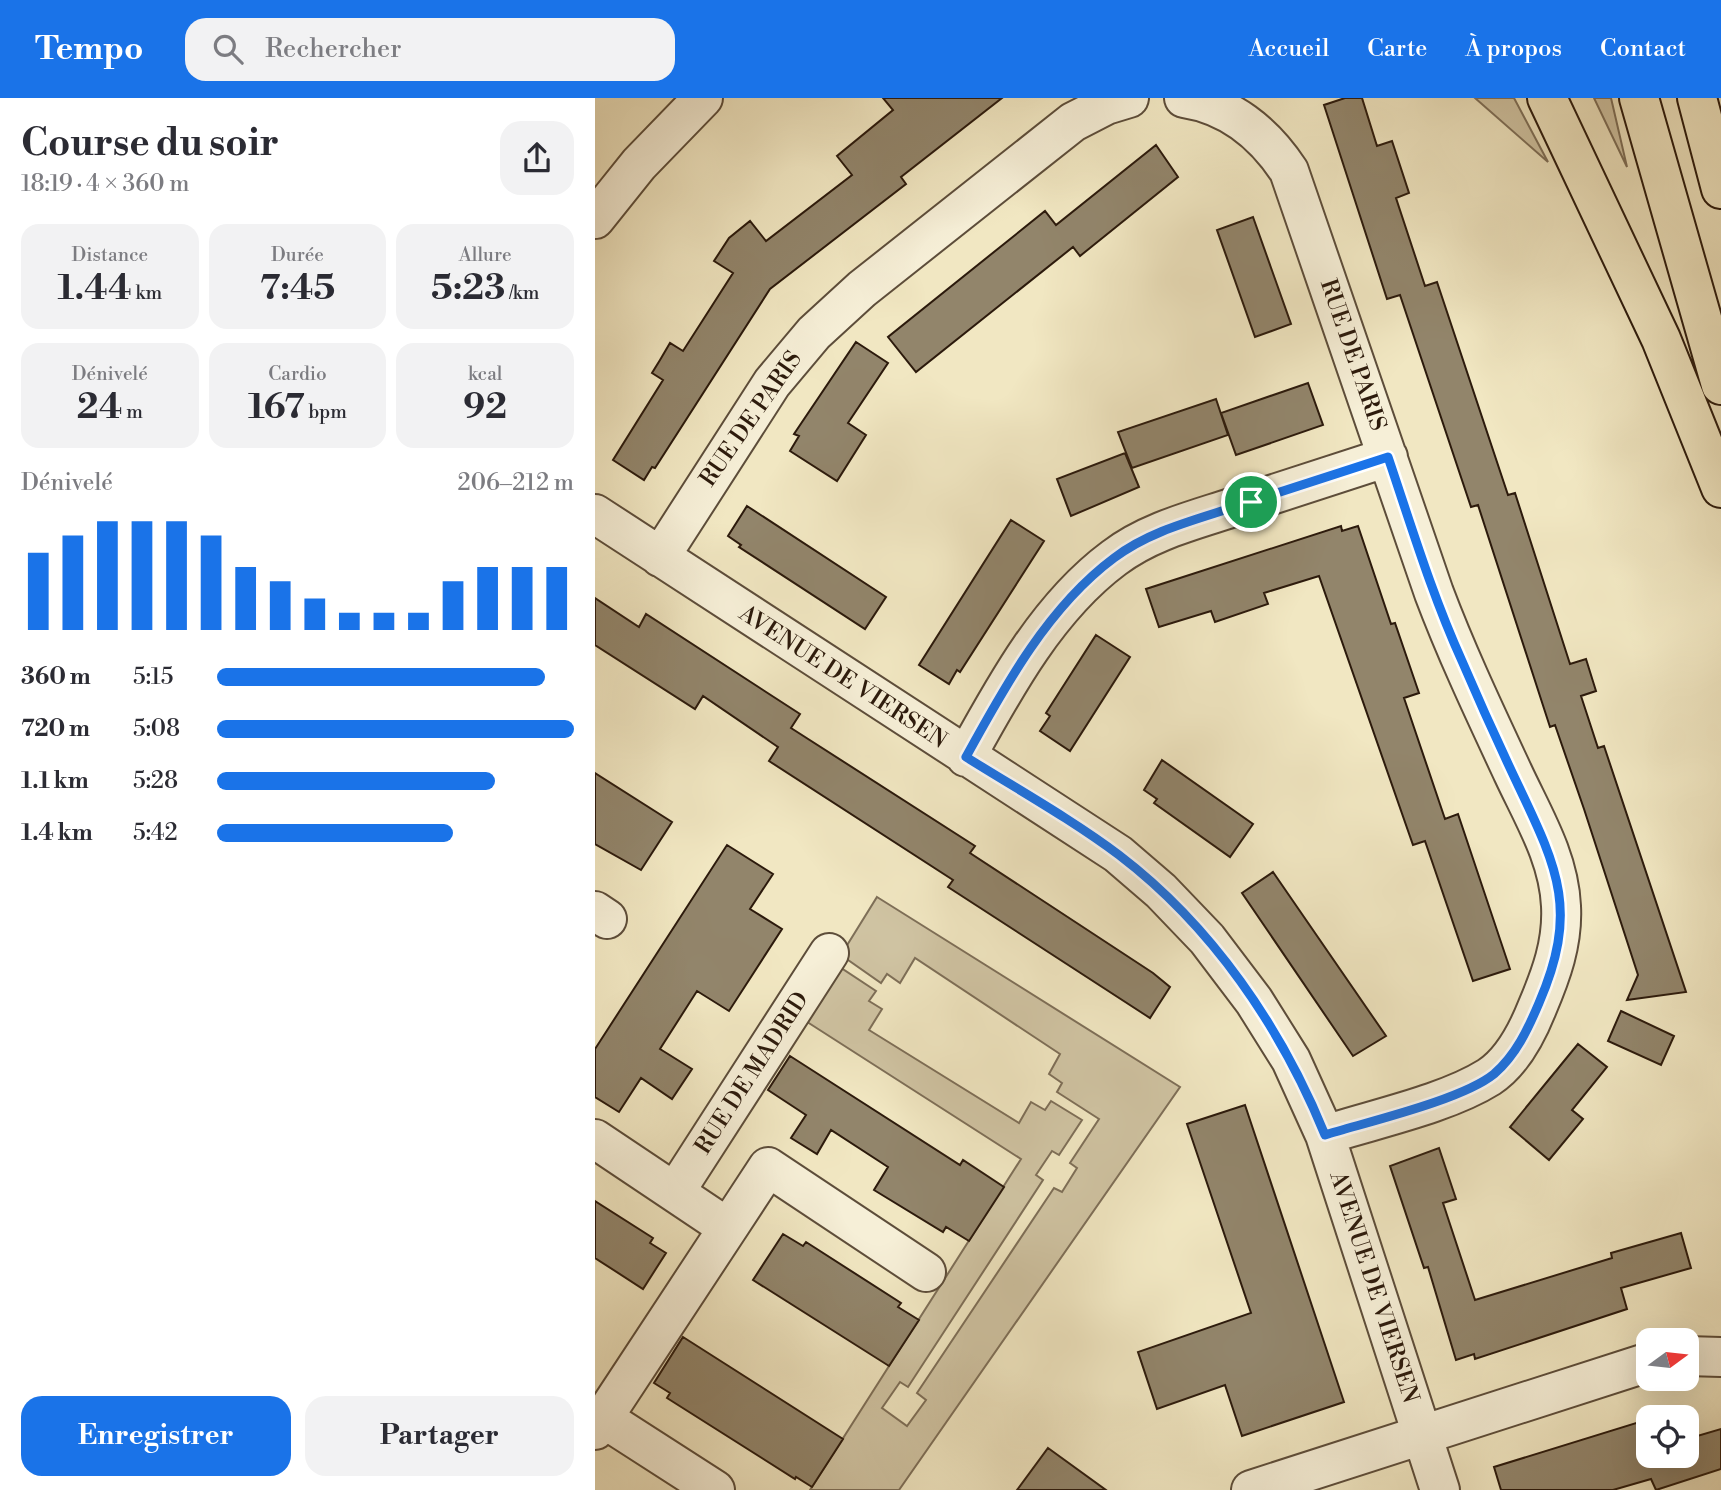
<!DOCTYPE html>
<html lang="fr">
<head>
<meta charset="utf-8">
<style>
	body { margin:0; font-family:"Libre Bodoni",serif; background:#f2f2f3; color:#2b2b33; height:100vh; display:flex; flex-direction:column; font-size:26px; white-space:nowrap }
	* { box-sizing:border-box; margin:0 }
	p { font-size:23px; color:#7c7c81 }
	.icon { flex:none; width:38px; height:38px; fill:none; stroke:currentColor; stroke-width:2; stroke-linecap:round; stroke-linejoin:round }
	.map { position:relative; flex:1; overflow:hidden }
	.panel { display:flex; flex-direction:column; background:#fff; width:595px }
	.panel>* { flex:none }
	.needle { width:46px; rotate:75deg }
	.buttons { position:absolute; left:1041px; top:1230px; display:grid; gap:14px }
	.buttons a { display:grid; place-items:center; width:63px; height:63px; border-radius:14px; background:#fff; box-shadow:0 7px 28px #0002; font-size:35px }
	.pin { position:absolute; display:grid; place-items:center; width:60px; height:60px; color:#fff; margin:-30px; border:4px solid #fff; border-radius:50%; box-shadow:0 2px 7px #0007 }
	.round { display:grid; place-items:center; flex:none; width:74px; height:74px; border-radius:21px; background:#f2f2f3 }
	.headline { display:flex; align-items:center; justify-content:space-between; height:119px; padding:0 21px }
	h1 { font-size:38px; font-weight:800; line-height:52px }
	.metrics { display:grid; grid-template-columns:repeat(3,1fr); gap:10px; height:119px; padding:7px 21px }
	.metrics div { display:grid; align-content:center; border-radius:18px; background:#f2f2f3; text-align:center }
	.metrics b { font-size:35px; font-weight:800 }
	.metrics small { font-size:19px; font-weight:400 }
	.metrics p { font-size:19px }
	.chart { height:196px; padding:14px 21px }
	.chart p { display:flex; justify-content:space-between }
	.chart svg { width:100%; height:126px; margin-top:7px; stroke:#1a73e8; stroke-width:6 }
	.primary-button { display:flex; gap:14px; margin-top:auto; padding:14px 21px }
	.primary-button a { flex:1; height:80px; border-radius:21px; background:#1a73e8; color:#fff; font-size:28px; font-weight:800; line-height:80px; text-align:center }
	.primary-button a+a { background:#f2f2f3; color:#2b2b33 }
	ul { padding:0 21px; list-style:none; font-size:23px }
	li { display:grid; grid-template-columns:112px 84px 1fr; align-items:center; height:52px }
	li i { height:18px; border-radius:9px; background:#1a73e8 }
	header { display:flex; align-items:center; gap:42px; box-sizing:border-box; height:98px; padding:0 35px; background:#1a73e8; color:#fff }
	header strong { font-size:33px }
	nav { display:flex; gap:38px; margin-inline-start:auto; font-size:24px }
	.search { width:490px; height:63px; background:#f2f2f3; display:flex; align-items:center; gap:18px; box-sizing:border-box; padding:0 24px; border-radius:21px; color:#7c7c81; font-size:26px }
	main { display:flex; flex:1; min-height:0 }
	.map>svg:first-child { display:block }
	.green { fill:#d0c4a3; stroke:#7e6f58; stroke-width:2 }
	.building { fill:#92856b; stroke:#2c1a0c; stroke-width:2 }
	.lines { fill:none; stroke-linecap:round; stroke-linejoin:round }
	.minor-casing { stroke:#5d4d3a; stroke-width:42 }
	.tertiary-casing { stroke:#5d4d3a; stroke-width:42 }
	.trunk-casing { stroke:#2c1a0c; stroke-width:42 }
	.minor { stroke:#f6efd7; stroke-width:38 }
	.tertiary { stroke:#f6efd7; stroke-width:38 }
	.trunk { stroke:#f1e7c2; stroke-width:38 }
	.route-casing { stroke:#fff; stroke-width:14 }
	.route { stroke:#1a73e8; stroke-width:9 }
	.labels { text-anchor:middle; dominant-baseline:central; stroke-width:5; stroke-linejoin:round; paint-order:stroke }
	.street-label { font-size:23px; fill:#2c1a0c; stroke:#f6efd7 }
</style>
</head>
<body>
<header>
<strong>Tempo</strong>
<div class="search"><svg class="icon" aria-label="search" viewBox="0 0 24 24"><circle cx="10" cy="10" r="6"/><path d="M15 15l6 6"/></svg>Rechercher</div>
<nav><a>Accueil</a><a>Carte</a><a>À propos</a><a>Contact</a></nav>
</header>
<main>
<section class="panel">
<div class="headline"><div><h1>Course du soir</h1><p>18:19 · 4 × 360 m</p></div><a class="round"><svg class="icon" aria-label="share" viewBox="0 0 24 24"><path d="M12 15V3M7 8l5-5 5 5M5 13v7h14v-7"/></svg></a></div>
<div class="metrics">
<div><p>Distance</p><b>1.44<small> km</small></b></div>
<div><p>Durée</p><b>7:45</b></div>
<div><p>Allure</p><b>5:23<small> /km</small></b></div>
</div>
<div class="metrics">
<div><p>Dénivelé</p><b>24<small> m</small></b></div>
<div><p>Cardio</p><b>167<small> bpm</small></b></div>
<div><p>kcal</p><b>92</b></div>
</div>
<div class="chart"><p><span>Dénivelé</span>206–212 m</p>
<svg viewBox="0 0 160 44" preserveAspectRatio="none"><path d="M5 44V17M15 44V11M25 44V6M35 44V6M45 44V6M55 44V11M65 44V22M75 44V27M85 44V33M95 44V38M105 44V38M115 44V38M125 44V27M135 44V22M145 44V22M155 44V22"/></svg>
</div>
<ul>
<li><b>360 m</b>5:15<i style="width:92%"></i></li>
<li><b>720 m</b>5:08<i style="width:100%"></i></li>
<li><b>1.1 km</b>5:28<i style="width:78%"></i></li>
<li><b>1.4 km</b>5:42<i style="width:66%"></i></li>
</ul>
<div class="primary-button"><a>Enregistrer</a><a>Partager</a></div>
</section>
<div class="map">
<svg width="1126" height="1392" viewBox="0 0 1126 1392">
	<rect width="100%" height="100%" fill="#f1e7c2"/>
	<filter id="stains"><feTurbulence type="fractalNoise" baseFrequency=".00286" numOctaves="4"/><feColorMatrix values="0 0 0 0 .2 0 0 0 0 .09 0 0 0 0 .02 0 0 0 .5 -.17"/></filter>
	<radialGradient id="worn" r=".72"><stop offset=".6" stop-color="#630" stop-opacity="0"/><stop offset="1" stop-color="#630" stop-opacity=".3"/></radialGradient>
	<path class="green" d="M880,0H919L953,64Z
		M999,0H1016L1032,69Z
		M282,799L585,989L304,1392H215L426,1061L206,920L240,866L281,893L274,903L287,911L274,932L424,1025L436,1004L450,1012L456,1003L487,1022L464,1057L457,1053L441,1077L448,1082L313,1289L305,1284L287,1310L312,1328L331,1302L322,1295L459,1090L467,1094L482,1070L475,1065L504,1021L462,994L467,985L454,976L465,956L320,860L305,885L292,876L286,885L246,857Z"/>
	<path class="building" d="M288,0H407L306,79L311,86L175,191L60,370L57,369L49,382L18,362L68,282L57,275L65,262L75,245L88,253L138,175L119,163L134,140L155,123L171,143L257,77L242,58L298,12Z
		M750,0H767L782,48L797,43L814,95L801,100L830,188L842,184L913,397L920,395L975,566L991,561L1001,593L986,598L1003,650L1009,648L1091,894L1032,902L1043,877L989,711L960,627L955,629L883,407L876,409L805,197L792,201L729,7Z
		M561,47L583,79L485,158L478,149L321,274L293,239L450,113L461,127Z
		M658,119L696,226L660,239L622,132Z
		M261,244L293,265L253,325L271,337L242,383L195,353L204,338L199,336Z
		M713,285L728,327L641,357L626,315Z
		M621,301L633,337L537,370L523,334Z
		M530,355L544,389L476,418L462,381Z
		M152,408L291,499L270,531L144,449L146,447L133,438Z
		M416,422L449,443L365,574L362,572L354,586L324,567Z
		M746,428L747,433L763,428L796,526L800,525L824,595L809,600L850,721L863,716L915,871L878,883L830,743L818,747L724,478L669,495L673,506L620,524L616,513L564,529L551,491Z
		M0,500L44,529L51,516L205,616L196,630L380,748L375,755L558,875L575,889L555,920L353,789L358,782L174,663L183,649L108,598L100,611L0,547Z
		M501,537L535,559L475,653L445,633L455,618L451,615Z
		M567,662L658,726L635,759L559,705L562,701L549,692Z
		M0,675L77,724L46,772L0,746Z
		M132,747L178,776L155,811L187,831L134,913L102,893L65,951L97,971L77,1001L46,980L24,1014L0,999V951Z
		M678,774L791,938L758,958L647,795Z
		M1026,913L1079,938L1066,967L1013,943Z
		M983,946L1012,969L977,1012L988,1021L954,1062L915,1029Z
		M195,958L365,1067L368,1062L409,1089L374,1143L351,1129L348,1134L279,1092L293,1069L236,1032L222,1056L196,1040L211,1017L173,992Z
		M650,1007L749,1304L647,1338L630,1287L562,1311L543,1254L656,1215L592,1026Z
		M844,1050L861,1101L848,1105L880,1202L1017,1160L1016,1155L1086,1135L1096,1170L1026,1190L1032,1211L880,1261L879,1256L861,1262L833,1169L829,1170L795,1068Z
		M0,1103L58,1140L55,1145L71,1155L48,1191L0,1160Z
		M188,1136L208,1148L211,1144L306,1205L303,1209L324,1222L294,1268L158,1182Z
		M88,1239L248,1341L217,1389L201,1379L200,1381L72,1300L75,1295L59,1285Z
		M1054,1321V1358H1092V1341L1126,1331V1371L1061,1392L1056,1381L1018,1392H906L899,1369Z
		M453,1350L511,1392H422Z"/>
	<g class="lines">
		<g class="minor-casing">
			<path id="minor" d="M589,0C634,7 669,35 694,73L839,495C862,556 890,615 918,675C938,718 964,760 966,808C968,845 956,877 942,910C932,935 917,964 894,979C851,1006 779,1021 730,1037
				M0,416L523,756L566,793L612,841L659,903L696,962L730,1037L845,1392
				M65,459L177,285L219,235L267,191L478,24L511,7L534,0
				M371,659C410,588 453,509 519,460C553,434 596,423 636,410C688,393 740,376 793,359
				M0,813L12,821
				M0,1041L133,1130L0,1332
				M80,1094L234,855
				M133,1130L173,1069L331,1174
				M1092,1258L1126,1259
				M8,1320L120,1392
				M656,1392L1054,1264"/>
		</g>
		<g class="tertiary-casing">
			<path id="tertiary" d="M0,121L44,66L108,0"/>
		</g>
		<g class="trunk-casing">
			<path id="trunk" d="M952,0L1066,241L1126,390
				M1044,0L1126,287
				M1102,0L1126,91"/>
		</g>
		<use href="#minor" class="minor"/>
		<use href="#tertiary" class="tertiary"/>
		<use href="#trunk" class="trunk"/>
	</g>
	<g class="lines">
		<g class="route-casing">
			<path id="route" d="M793,359C816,427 837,497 867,563C885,605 904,647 924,689C964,773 983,814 944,905C933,931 921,957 899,976C867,1002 772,1024 730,1037C686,929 617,828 524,757C476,721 422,691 371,659C410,588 453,509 519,460C553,434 596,423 636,410C688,393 740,376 793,359Z"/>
		</g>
		<use href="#route" class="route"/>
	</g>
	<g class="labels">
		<g class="street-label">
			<text transform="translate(758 257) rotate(71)">RUE DE PARIS</text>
			<text transform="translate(156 321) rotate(-55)">RUE DE PARIS</text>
			<text transform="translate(248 579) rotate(33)">AVENUE DE VIERSEN</text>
			<text transform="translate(157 975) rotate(-57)">RUE DE MADRID</text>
			<text transform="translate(779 1189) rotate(72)">AVENUE DE VIERSEN</text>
		</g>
	</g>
	<rect width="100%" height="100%" filter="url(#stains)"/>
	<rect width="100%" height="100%" fill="url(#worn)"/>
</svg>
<div class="buttons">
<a><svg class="needle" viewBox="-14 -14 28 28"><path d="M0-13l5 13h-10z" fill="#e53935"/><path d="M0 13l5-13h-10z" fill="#7c7c81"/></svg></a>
<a><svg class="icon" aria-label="locate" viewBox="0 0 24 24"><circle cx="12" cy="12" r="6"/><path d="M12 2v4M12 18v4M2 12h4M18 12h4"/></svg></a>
</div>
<div class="pin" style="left:656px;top:404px;background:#1e9e55"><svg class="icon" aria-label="arrive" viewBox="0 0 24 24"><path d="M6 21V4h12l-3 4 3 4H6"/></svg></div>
</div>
</main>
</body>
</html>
